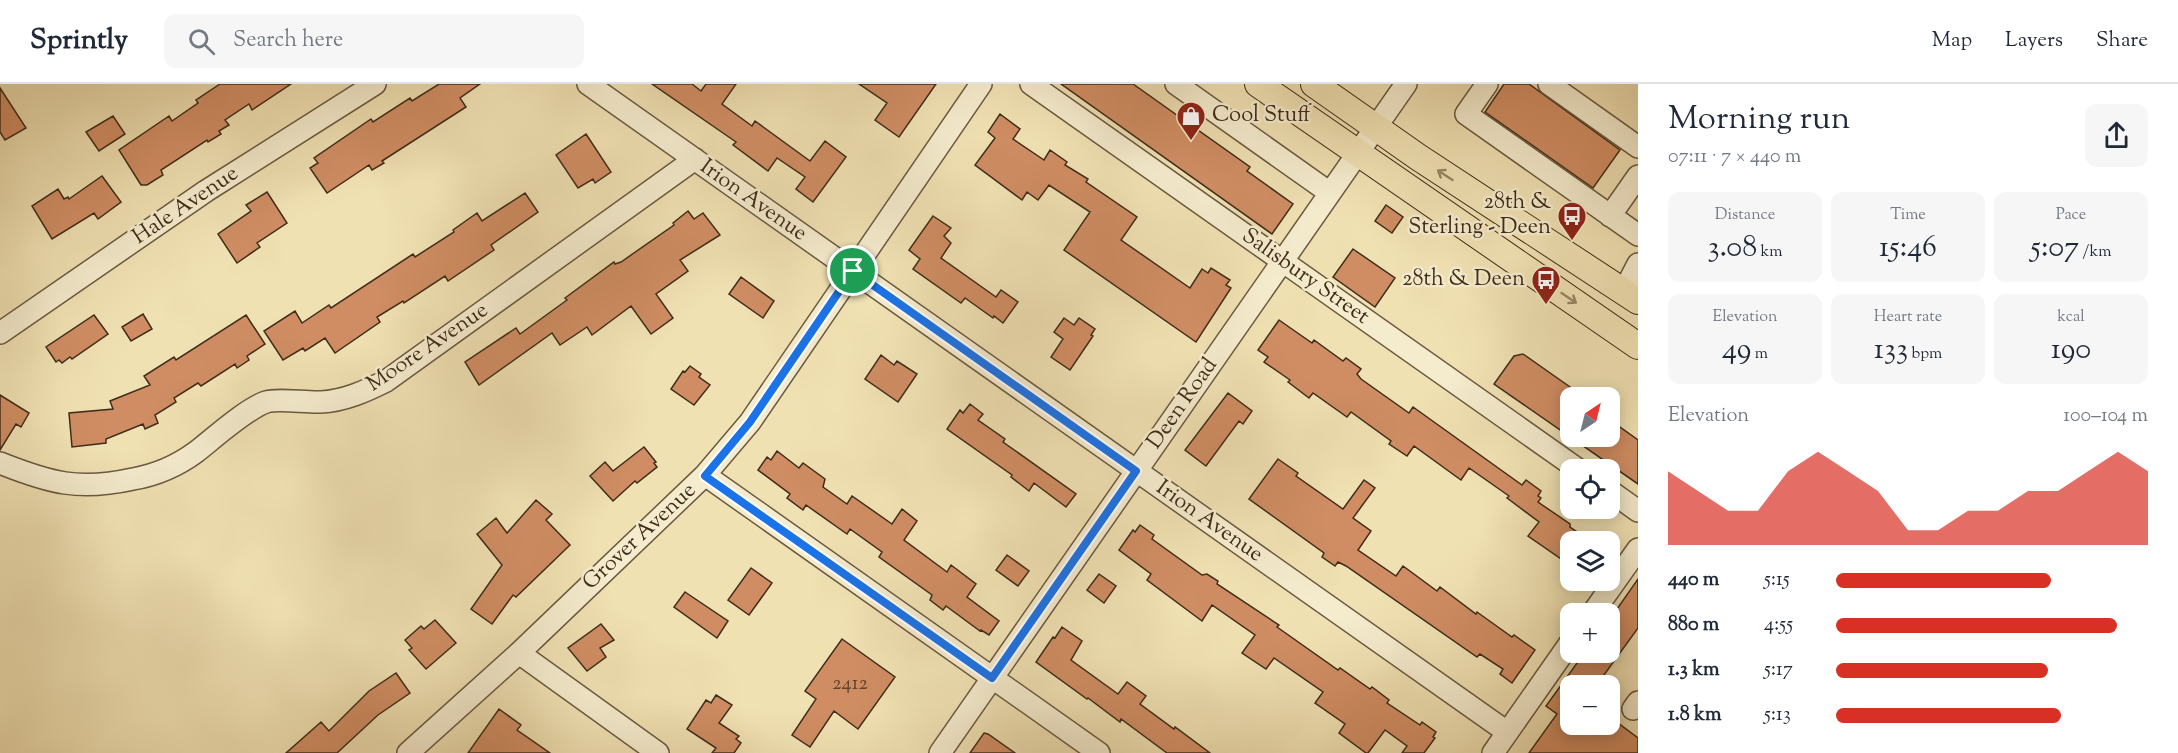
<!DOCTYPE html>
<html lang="en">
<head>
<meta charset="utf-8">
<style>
	body { margin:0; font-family:"Sorts Mill Goudy",serif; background:#f6f6f7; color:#1f2937; height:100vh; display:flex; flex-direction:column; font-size:22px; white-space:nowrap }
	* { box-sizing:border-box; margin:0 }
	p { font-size:20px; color:#747a83 }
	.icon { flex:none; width:33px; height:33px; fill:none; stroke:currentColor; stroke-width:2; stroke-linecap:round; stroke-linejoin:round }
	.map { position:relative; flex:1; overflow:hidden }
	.sheet { display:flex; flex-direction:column; background:#fff; width:540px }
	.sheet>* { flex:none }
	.needle { width:39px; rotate:35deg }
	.buttons { position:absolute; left:1560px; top:303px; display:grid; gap:12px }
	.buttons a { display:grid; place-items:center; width:60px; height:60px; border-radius:12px; background:#fff; box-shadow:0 3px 15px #0003; font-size:30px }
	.pin { position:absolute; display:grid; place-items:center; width:51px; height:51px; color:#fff; margin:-26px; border:3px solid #fff; border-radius:50%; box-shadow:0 2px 6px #0007 }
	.round { display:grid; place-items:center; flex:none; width:63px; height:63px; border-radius:12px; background:#f6f6f7 }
	.overview { display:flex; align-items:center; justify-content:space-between; height:102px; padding:0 30px }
	h1 { font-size:33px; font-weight:600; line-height:45px }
	.stats { display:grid; grid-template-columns:repeat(3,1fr); gap:9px; height:102px; padding:6px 30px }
	.stats div { display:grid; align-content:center; border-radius:12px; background:#f6f6f7; text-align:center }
	.stats b { font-size:30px; font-weight:600 }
	.stats small { font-size:16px; font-weight:400 }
	.stats p { font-size:16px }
	.chart { height:168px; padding:12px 30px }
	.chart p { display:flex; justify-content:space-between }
	.chart svg { width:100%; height:108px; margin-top:6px; fill:#d93025; opacity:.7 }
	ul { padding:0 30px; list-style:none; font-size:20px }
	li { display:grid; grid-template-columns:96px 72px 1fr; align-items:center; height:45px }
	li i { height:15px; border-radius:8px; background:#d93025 }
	header { display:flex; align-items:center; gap:36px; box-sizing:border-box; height:84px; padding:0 30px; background:#fff; border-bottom:2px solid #e0e1e3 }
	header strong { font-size:28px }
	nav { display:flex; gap:33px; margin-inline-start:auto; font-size:21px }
	.search { width:420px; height:54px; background:#f6f6f7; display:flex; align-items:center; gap:15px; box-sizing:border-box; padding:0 21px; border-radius:12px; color:#747a83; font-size:22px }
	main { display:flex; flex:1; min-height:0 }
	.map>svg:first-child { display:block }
	.building { fill:#d08d63; stroke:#3f2c1a; stroke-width:1.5 }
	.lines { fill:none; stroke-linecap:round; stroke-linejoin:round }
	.minor-casing { stroke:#6b5940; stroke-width:24 }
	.major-casing { stroke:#3f2c1a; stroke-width:28 }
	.minor { stroke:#f5ecce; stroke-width:21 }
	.major { stroke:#f0e1b3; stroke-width:26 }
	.oneway { stroke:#988666 }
	.route-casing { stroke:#fff; stroke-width:12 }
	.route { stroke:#1a73e8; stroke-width:8 }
	.labels { text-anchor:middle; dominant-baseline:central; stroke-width:5; stroke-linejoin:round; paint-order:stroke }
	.number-label { font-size:20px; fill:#63442c }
	.poi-label { font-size:22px; fill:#3f2c1a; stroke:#f5ecce; text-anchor:end }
	.street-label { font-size:22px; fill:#3f2c1a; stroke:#f5ecce }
</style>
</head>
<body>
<header>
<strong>Sprintly</strong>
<div class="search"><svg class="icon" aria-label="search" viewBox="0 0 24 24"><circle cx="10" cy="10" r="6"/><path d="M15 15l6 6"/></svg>Search here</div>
<nav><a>Map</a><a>Layers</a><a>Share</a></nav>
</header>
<main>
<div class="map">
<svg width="1638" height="669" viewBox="0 0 1638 669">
	<rect width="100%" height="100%" fill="#f0e1b3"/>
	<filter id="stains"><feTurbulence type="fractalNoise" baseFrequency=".00333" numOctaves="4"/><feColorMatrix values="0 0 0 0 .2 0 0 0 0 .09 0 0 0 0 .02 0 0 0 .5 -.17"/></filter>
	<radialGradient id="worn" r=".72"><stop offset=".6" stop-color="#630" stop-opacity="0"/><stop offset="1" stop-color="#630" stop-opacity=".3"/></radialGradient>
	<path class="building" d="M220,0H291L252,26L249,20L225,36L229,41L219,47L221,50L208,58L207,56L161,86L163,91L147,101H141L119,66L169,32L172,37L198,19L196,16Z
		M439,0H480L460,14L466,23L382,77L384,79L372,86L369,81L327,109L310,84L318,79L314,74L371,35L373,38L410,14L412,17Z
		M652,0H692L701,7L706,0H736L722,20L752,42L755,37L810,77L825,57L846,73L813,118L796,105L805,93L777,74L768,87L733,61L736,58Z
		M859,0H936L899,53L875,36L887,19Z
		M1061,0H1133L1250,83L1247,87L1293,120L1272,150Z
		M1504,0H1529L1620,66L1593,104L1485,28Z
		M0,4L26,44L5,56L0,48Z
		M1000,30L1020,45L1013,55L1044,76L1050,66L1067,78L1065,81L1088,95L1086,98L1137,133L1121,156L1190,204L1202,185L1208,189L1211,184L1230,196L1226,201L1231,204L1196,258L1064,166L1090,128L1049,101L1038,116L1027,108L1022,116L975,81L995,54L988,48Z
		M113,32L125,50L99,67L86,48Z
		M586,50L611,88L595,99L593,95L578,104L556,71Z
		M102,92L121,118L98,135L94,129L52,155L32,122L58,105L64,115L68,113L69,115Z
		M267,108L287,139L257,159L260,163L237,179L218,150L251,127L246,121Z
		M525,109L538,128L491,161L494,166L448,197L445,192L404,219L403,217L377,233L380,238L335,269L325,254L305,267L303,264L283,276L264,247L295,227L302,239L329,221L331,224L413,170L415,173L454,148L453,146L477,129L482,137Z
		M1386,121L1403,133L1392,149L1375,137Z
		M688,127L694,135L703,129L720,151L680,176L688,187L656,210L673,234L651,250L631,222L592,251L587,243L560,261L552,249L479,301L465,278L516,244L520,250L567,216L565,214L614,178L615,180L621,178L674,141L673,139Z
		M933,132L951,144L944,152L951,159L941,174L996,213L1001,206L1018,218L1003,239L994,232L993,234L965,214L961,219L913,185L920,175L909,166Z
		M1353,165L1395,194L1375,223L1333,193Z
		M741,193L774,217L763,234L729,210Z
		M143,230L152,245L131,257L122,243Z
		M94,231L108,250L72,275L70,273L62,279L59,276L56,278L46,263Z
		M246,231L265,260L247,272L249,276L237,284L235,280L201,302L198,299L174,314L176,318L155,331L158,339L145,345L143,340L106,355V359L72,363L69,329L113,325L110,317L150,301L144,292L174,273L176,276Z
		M1064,234L1074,241L1079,234L1095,245L1091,251L1093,252L1070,286L1051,273L1063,255L1054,248Z
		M1279,236L1312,259L1314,256L1343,277L1346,274L1361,285L1357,290L1361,295L1409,329L1413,323L1522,401L1526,396L1541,407L1538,412L1541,414L1538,418L1570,440V443L1592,458H1570V481L1528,452L1539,438L1507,414L1509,412L1469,384L1461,396L1414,362L1407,372L1389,360L1391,357L1351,328L1347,333L1313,309L1309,314L1288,298L1290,296L1264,278L1268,273L1258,266Z
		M1523,270L1570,303L1568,307L1570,309V352H1610V336L1638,356V400L1494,300L1514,272Z
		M881,271L894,281L897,277L917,290L898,318L865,295Z
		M690,282L701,290L699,293L710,301L694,321L671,305L683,287L685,288Z
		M1228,309L1252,327L1243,340L1239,337L1206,382L1185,366Z
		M0,311L29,329L21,343L16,340L0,366Z
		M970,320L983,330L978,336L1005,355L1003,358L1076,410L1066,423L1034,399L1029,407L1011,393L1012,391L947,345L960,326L963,329Z
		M644,363L656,378L654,379L657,383L637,399L635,397L613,417L590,392L605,378L613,387Z
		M777,367L799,384L803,379L825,395L823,403L847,420L852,412L892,440L902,425L917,437L904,456L947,488L951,481L976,500L967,513L999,537L989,551L981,546L980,547L946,522L943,526L930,516L932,511L879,473L882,468L850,445L847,450L806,421L803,426L787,414L790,410L758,386L767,373L771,376Z
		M1278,375L1298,389L1296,392L1343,425L1364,396L1375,404L1353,434L1371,447L1358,466L1396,492L1403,482L1437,507L1440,503L1476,530L1477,528L1512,553L1514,551L1535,566L1512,599L1500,590L1503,585L1480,570L1477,573L1346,482L1338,478L1335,482L1322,473L1324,469L1249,415Z
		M536,416L552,430L546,436L570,461L516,513L513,511L492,540L471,525L502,481L477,450L496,434L507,449Z
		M1140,441L1154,451L1152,455L1202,491L1207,490L1218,497L1217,500L1279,541L1277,543L1338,586L1340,584L1370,605L1372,603L1389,616L1387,619L1420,641L1422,638L1436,648L1433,653L1435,654L1424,669H1402L1407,662L1385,646L1368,669H1366L1339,649L1345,640L1315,619L1323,608L1274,574L1266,585L1242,569L1255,551L1212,521L1202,537L1147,496L1151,490L1119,466L1133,446L1135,448Z
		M1007,471L1029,487L1018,502L996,486Z
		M751,484L772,499L749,531L728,516Z
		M1099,490L1116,502L1104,519L1087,506Z
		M1638,495V544L1596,602H1570V640H1610V633L1638,654V669H1529L1557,630L1546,622L1585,568H1610V535Z
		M685,508L728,537L717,554L674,523Z
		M435,536L456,559L426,585L409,566L412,564L405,556L421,542L424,545Z
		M601,540L614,556L600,564L606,573L587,587L568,564Z
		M1062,543L1082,557L1071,576L1118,610L1127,598L1146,612L1140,620L1174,645L1175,643L1210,669H1167L1121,635L1120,638L1088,614L1087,615L1036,578L1053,553L1055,554Z
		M842,555L895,593L858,645L834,627L810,663L792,651L816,615L805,607Z
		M396,589L410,609L378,631L337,669H286L321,638L329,647L369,607Z
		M716,611L732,621L719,639L739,652L736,655L741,659L734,669H712L716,664L687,645L706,616L711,619Z
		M499,625L521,641L517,646L550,669H468Z
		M984,649L988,650L1015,669H970Z"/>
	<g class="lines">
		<g class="minor-casing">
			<path id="minor" d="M588,0L1507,648
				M1031,0L1579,386
				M1176,0L1330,109
				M1487,0L1466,30L1638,151
				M1549,0L1638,63
				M1610,132L1638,92
				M1624,207L1638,180
				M0,249L206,107L375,0
				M0,379C50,399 79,407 133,395C156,391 177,382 196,368C214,354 246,325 266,318C278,314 307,319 321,318C344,317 366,307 386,297L695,75
				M705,391L1099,669
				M1610,407L1638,427
				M1592,530L1638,465
				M519,569L658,669
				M1633,625L1638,618
				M408,669L519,569L705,391L750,338L981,0
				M940,669L1406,0
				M1493,669L1570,559"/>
		</g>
		<g class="major-casing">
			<path id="major" d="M1258,0L1638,262
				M1314,0L1418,73L1638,217"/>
		</g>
		<use href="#minor" class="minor"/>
		<use href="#major" class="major"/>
	</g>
	<defs><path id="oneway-shaft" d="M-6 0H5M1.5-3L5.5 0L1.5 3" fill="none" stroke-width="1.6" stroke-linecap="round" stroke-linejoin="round" transform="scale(1.5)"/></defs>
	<g class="oneway">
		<use href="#oneway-shaft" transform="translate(1445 91) rotate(-147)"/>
		<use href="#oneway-shaft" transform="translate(1569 214) rotate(34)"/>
	</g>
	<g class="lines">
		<g class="route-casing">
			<path id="route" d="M853,187L1136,387L992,594L705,392L750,338Z"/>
		</g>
		<use href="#route" class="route"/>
	</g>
	<defs>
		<g id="shop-pin" transform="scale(1.5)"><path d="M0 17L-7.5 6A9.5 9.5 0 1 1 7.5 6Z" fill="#8f2418" stroke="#f5ecce"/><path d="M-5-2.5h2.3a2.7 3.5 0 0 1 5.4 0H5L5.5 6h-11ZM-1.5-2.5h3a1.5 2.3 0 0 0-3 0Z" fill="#fff"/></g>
		<g id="bus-pin" transform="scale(1.5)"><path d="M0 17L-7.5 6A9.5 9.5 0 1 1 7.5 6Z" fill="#8f2418" stroke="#f5ecce"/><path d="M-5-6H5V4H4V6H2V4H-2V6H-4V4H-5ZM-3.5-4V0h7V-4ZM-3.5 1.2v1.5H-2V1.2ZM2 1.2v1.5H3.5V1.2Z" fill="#fff"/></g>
	</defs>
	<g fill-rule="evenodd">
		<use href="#shop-pin" x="1191" y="32"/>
		<use href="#bus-pin" x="1572" y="132"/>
		<use href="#bus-pin" x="1546" y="196"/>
	</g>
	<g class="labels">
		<g class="number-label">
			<text x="850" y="600">2412</text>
		</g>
		<g class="poi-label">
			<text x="1212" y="32" text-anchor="start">Cool Stuff</text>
			<text x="1551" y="119">28th &amp;<tspan x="1551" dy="25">Sterling - Deen</tspan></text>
			<text x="1525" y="196">28th &amp; Deen</text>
		</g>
		<g class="street-label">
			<text transform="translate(753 117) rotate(35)">Irion Avenue</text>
			<text transform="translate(186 122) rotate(-34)">Hale Avenue</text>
			<text transform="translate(1305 193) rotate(35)">Salisbury Street</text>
			<text transform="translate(428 264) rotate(-34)">Moore Avenue</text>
			<text transform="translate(1183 320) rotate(-55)">Deen Road</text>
			<text transform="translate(1209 438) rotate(35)">Irion Avenue</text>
			<text transform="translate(640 453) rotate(-43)">Grover Avenue</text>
		</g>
	</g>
	<rect width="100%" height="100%" filter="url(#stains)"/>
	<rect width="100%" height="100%" fill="url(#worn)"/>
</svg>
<div class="buttons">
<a><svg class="needle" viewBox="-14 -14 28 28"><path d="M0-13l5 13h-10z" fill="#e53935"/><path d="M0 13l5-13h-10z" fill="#747a83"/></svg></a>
<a><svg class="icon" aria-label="locate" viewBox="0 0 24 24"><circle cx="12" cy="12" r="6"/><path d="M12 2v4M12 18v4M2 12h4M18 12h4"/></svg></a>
<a><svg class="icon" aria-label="layers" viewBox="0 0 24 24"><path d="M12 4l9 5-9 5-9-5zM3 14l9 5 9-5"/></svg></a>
<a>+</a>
<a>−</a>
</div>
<div class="pin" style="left:853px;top:187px;background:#1e9e55"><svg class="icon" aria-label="arrive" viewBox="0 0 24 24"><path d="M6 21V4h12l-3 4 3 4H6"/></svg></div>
</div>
<section class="sheet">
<div class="overview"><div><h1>Morning run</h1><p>07:11 · 7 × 440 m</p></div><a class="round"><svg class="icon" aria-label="share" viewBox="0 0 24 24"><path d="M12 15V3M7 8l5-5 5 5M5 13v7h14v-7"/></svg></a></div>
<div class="stats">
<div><p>Distance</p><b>3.08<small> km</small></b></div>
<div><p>Time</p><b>15:46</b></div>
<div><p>Pace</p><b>5:07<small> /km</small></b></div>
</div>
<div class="stats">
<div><p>Elevation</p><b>49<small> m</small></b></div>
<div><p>Heart rate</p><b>133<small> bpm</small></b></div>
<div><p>kcal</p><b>190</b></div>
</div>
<div class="chart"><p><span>Elevation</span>100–104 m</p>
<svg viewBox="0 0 160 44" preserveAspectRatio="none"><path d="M0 44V14L10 22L20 30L30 30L40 14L50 6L60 14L70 22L80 38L90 38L100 30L110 30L120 22L130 22L140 14L150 6L160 14V44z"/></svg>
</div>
<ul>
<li><b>440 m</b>5:15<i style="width:69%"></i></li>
<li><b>880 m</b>4:55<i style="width:90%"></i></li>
<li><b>1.3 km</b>5:17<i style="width:68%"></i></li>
<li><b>1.8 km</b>5:13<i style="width:72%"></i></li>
</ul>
</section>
</main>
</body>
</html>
